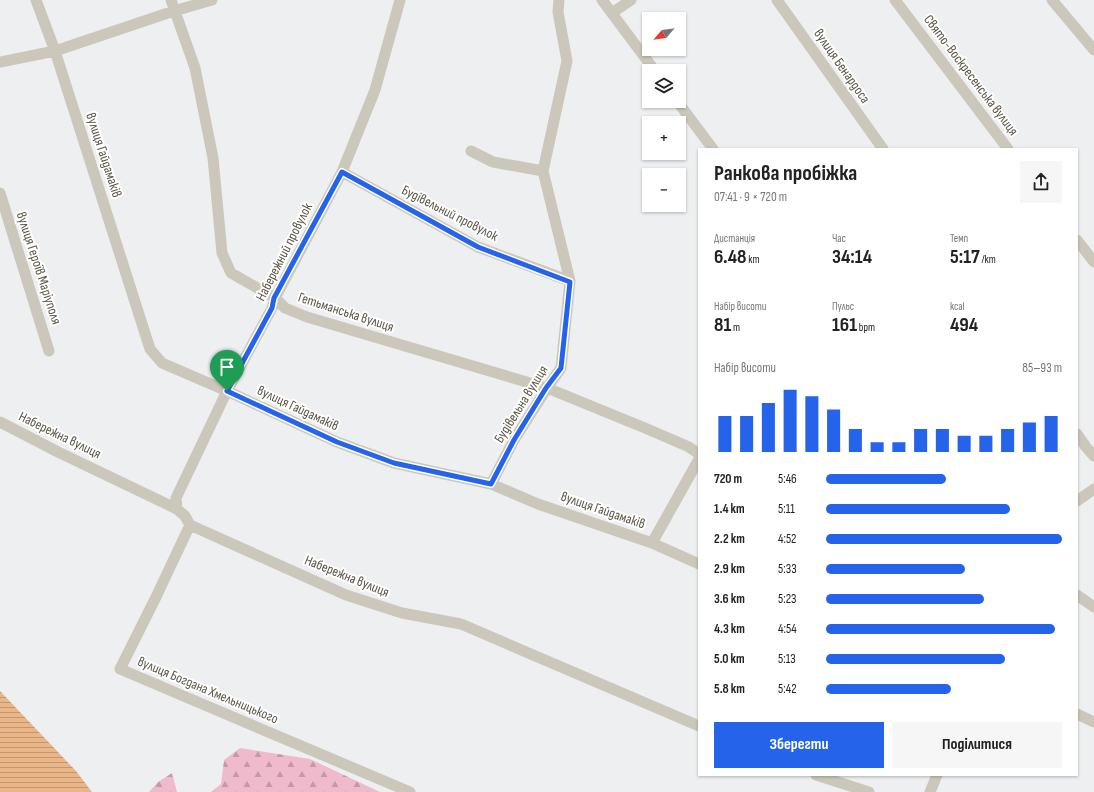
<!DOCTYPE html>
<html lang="uk">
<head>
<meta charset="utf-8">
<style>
	body { margin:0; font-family:"Sofia Sans Condensed",sans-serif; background:#f6f6f6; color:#222; height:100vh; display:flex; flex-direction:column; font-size:15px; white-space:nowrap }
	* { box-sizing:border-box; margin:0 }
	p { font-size:13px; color:#767676 }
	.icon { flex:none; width:22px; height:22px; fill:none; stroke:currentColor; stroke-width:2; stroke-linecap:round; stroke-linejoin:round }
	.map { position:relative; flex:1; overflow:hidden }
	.details { position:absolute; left:698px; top:148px; width:380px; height:628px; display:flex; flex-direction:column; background:#fff; border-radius:0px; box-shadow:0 1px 3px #0004 }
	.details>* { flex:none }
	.needle { width:26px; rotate:242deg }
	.fabs { position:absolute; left:642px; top:12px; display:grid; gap:8px }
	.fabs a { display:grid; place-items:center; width:44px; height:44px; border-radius:0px; background:#fff; box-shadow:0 1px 3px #0004; font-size:20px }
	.pin { position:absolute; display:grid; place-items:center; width:34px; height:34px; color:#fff; margin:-41px -17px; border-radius:50% 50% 50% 0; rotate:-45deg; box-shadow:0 0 4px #0007 }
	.pin .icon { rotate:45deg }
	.round { display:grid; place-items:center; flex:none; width:42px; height:42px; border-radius:0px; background:#f6f6f6 }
	.head { display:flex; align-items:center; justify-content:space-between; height:68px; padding:0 16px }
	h1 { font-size:22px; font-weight:700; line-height:30px }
	.stats { display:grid; grid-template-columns:repeat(3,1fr); gap:6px; height:68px; padding:4px 16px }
	.stats div { display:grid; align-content:center }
	.stats b { font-size:20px; font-weight:700 }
	.stats small { font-size:11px; font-weight:400 }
	.stats p { font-size:11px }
	.chart { height:112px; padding:8px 16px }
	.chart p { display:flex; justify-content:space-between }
	.chart svg { width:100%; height:72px; margin-top:4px; stroke:#2563eb; stroke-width:6 }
	.action { display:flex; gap:8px; margin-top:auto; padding:8px 16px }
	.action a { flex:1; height:46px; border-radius:0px; background:#2563eb; color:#fff; font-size:16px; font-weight:700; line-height:46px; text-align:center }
	.action a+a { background:#f6f6f6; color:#222 }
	ul { padding:0 16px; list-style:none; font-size:13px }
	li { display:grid; grid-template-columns:64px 48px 1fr; align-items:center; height:30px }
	li i { height:10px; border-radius:5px; background:#2563eb }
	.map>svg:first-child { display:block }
	.forest { fill:url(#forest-firs) }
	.water { fill:url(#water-rules) }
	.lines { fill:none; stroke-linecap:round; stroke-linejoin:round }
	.minor { stroke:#ccc7bb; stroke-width:11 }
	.route-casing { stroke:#fff; stroke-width:8 }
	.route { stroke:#2563eb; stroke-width:5 }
	.labels { text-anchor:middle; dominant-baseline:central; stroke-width:4; stroke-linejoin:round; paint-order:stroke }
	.street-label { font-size:14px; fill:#5a5545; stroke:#fff }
</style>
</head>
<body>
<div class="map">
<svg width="1094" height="792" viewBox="0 0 1094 792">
	<defs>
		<pattern id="forest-firs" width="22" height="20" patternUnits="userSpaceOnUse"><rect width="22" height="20" fill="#eebacc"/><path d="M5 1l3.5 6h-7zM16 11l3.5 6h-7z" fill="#c49aa7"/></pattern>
		<pattern id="water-rules" width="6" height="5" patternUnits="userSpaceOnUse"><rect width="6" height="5" fill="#ebb687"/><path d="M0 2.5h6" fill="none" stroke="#c19770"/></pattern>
	</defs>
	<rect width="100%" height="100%" fill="#edeff0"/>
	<path class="forest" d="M240,748L310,759L380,792H211L221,784L224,760Z
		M172,773L177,792H149L158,782Z"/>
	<path class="water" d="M0,691L76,771L92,792H0Z"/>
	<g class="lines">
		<path class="minor" d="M36,0L55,51L150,349L162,363L227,391L337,442L394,463L491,484L538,504L652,543L699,564
			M171,0L195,68L213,158L222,253L231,273L275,298L285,308L307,317L547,388L645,428L689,447L699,454
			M602,0L655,71
			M777,0L883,149
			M895,0L1008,149
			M1052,0L1094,50
			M612,13L631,0
			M0,62L55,51L174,11L212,0
			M677,101L713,149
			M471,151L493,162L543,171
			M342,172L478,247L570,281
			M0,193L49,351
			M1077,240L1094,262
			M0,422L58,452L177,509L185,516L190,525L346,595L402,613L461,624L699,726
			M1077,434L1086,447L1094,456
			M491,484L514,440L547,388L561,368L570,281L543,171L567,61L558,12L559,0
			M1077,501L1094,489
			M177,509L176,498L227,391L272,308L275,298L342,172L375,90L400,0
			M190,525L156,597L120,669L214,709L410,792
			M652,543L699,459
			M1077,595L1094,607
			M1077,714L1094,722
			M816,775L869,792
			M930,792L937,775"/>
	</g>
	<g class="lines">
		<g class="route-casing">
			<path id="route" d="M342,172L478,247L570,282L561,368L546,388L514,440L491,484L394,463L337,442L227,391L272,308L274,298Z"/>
		</g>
		<use href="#route" class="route"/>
	</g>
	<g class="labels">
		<g class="street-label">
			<text transform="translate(842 66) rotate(55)">вулиця Бенардоса</text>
			<text transform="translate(971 75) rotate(53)">Свято-Воскресенська вулиця</text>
			<text transform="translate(104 155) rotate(72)">вулиця Гайдамаків</text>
			<text transform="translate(450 213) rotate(27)">Будівельний провулок</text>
			<text transform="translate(284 252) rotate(-63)">Набережний провулок</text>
			<text transform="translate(39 268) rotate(72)">вулиця Героїв Маріуполя</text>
			<text transform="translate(346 312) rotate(18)">Гетьманська вулиця</text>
			<text transform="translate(521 404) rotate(-58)">Будівельна вулиця</text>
			<text transform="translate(298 408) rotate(25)">вулиця Гайдамаків</text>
			<text transform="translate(60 435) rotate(26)">Набережна вулиця</text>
			<text transform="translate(603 510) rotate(19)">вулиця Гайдамаків</text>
			<text transform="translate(347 576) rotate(22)">Набережна вулиця</text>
			<text transform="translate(208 690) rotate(23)">вулиця Богдана Хмельницького</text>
		</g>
	</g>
</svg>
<div class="fabs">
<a><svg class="needle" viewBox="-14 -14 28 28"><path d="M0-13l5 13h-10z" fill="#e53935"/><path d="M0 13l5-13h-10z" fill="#767676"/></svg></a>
<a><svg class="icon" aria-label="layers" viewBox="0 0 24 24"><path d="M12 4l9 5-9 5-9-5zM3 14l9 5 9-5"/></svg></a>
<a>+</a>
<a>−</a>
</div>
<div class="pin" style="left:227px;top:391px;background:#1e9e55"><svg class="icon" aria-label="arrive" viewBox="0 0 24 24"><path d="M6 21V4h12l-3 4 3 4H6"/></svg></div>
<section class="details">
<div class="head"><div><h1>Ранкова пробіжка</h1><p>07:41 · 9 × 720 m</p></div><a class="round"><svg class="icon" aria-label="share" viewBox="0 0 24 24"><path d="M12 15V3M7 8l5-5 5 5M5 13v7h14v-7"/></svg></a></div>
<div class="stats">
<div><p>Дистанція</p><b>6.48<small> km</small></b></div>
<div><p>Час</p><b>34:14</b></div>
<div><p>Темп</p><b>5:17<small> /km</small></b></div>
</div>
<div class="stats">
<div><p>Набір висоти</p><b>81<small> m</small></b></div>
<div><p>Пульс</p><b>161<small> bpm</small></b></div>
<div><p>kcal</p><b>494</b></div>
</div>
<div class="chart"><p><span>Набір висоти</span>85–93 m</p>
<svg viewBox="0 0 160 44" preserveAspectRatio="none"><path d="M5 44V22M15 44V22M25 44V14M35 44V6M45 44V10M55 44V18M65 44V30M75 44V38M85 44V38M95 44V30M105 44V30M115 44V34M125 44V34M135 44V30M145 44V26M155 44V22"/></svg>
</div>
<ul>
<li><b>720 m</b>5:46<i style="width:51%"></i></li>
<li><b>1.4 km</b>5:11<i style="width:78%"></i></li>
<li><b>2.2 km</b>4:52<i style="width:100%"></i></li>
<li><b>2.9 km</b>5:33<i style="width:59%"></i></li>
<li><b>3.6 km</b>5:23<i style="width:67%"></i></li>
<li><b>4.3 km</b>4:54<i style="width:97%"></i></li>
<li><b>5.0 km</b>5:13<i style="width:76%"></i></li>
<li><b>5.8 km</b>5:42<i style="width:53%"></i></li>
</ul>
<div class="action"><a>Зберегти</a><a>Поділитися</a></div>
</section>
</div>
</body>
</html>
